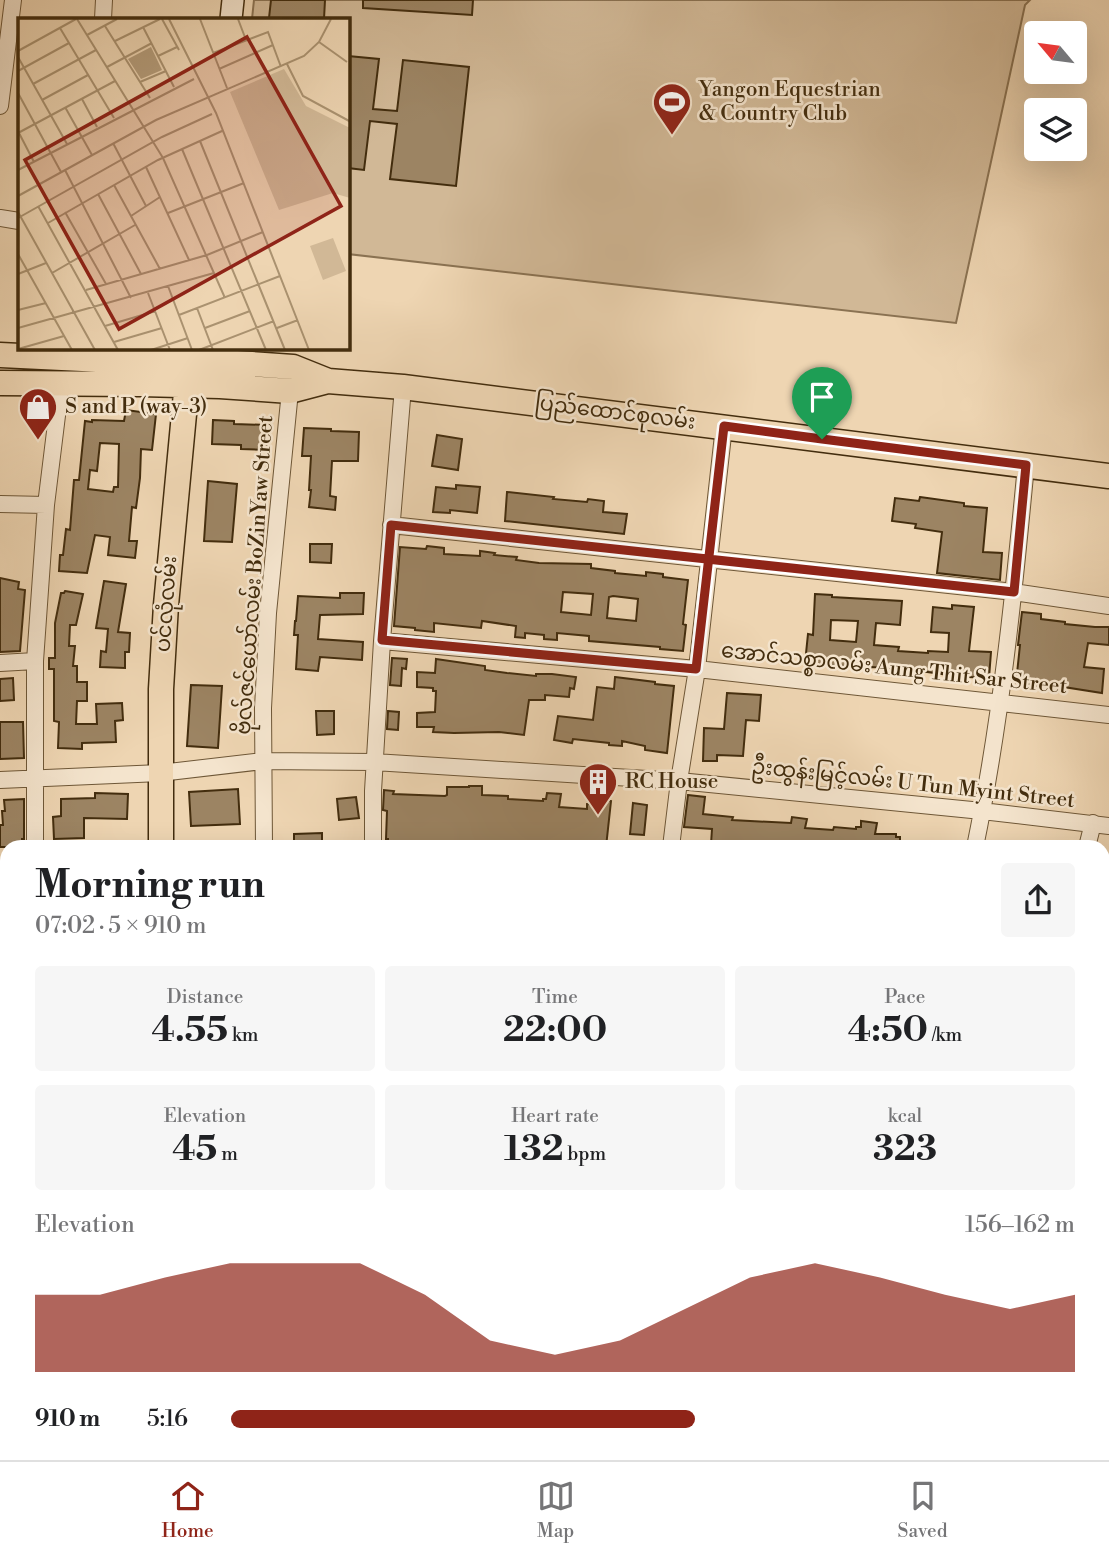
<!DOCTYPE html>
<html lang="en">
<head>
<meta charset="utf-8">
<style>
	body { margin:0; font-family:"Libre Bodoni","Noto Sans Myanmar",serif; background:#f6f6f6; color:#202124; height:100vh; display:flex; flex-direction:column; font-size:26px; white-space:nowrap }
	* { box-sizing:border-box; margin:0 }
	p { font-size:23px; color:#757577 }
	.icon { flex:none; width:38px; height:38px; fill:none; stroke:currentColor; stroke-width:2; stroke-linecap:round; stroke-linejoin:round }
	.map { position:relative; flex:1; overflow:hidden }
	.drawer { position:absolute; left:0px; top:840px; width:1110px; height:621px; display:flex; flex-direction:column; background:#fff; border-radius:21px 21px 0 0; box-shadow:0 7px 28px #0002 }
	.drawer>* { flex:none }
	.needle { width:46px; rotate:299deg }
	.fabs { position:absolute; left:1024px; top:21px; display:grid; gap:14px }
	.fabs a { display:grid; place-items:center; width:63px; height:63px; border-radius:7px; background:#fff; box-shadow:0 7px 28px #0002; font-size:35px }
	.pin { position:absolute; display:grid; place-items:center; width:60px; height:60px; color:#fff; margin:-72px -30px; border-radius:50% 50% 50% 0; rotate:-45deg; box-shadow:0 0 7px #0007 }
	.pin .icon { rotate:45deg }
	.round { display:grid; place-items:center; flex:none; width:74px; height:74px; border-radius:7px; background:#f6f6f6 }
	.head { display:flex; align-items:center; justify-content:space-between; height:119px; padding:0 35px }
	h1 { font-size:38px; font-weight:800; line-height:52px }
	.metrics { display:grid; grid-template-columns:repeat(3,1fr); gap:10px; height:119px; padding:7px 35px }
	.metrics div { display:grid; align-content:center; border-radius:7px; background:#f6f6f6; text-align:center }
	.metrics b { font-size:35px; font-weight:800 }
	.metrics small { font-size:19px; font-weight:400 }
	.metrics p { font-size:19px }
	.chart { height:196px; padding:14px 35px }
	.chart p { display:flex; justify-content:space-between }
	.chart svg { width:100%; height:126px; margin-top:7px; fill:#8f2418; opacity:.7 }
	ul { padding:0 35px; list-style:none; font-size:23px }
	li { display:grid; grid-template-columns:112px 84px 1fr; align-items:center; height:52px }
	li i { height:18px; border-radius:9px; background:#8f2418 }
	.tab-bar { display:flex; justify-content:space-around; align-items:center; height:98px; border-top:2px solid #e0e0e0; background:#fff; font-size:19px; color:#757577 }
	.tab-bar a { display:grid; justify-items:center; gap:4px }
	.tab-bar .on { color:#8f2418 }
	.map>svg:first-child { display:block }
	.green { fill:#d1b896; stroke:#8a7252; stroke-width:2 }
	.building { fill:#9c8463; stroke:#432d0e; stroke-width:2; fill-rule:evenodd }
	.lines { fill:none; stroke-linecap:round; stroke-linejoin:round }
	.street-casing { stroke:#6e5737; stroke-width:18 }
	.secondary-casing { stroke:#432d0e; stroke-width:24 }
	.primary-casing { stroke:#432d0e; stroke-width:27 }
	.street { stroke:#f4e4cd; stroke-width:16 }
	.secondary { stroke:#f4e4cd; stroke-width:21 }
	.primary { stroke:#eed5b2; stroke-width:24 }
	.route-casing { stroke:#fff; stroke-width:14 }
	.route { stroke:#8f2418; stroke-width:9 }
	.labels { text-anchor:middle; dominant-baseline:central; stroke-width:5; stroke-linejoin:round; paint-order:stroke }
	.poi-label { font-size:21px; fill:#432d0e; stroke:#f4e4cd; text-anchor:start }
	.street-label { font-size:21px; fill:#432d0e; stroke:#f4e4cd }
	.inset-road { fill:none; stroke:#aa9270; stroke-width:2 }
	.view { fill:#8f2418; fill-opacity:0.15; stroke:#8f2418; stroke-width:3.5 }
	.inset-edge { fill:none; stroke:#432d0e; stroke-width:3.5 }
</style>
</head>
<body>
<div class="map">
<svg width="1109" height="1460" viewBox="0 0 1109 1460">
	<rect width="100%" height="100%" fill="#eed5b2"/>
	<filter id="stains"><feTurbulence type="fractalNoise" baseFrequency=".00286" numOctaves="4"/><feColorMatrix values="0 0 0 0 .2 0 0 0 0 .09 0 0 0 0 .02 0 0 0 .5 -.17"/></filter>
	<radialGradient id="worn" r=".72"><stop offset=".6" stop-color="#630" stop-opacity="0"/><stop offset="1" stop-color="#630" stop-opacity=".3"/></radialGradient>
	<path class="green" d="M254,0H1030L1025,5L956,323L348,254V19H252Z"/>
	<path class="building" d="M271,0H325L324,19L269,18Z
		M363,0H473L472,15L363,8Z
		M348,56L379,59L373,109L397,111L403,60L469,67L456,186L390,179L397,124L370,121L364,170L348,168Z
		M126,410L156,414L152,450L141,449L140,478L136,508L132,507L129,541H137L135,558L108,555L110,537L95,535L87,573L59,571L60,555H63L66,529L70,530L74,480H79L85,421L92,422V420L124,421ZM100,443L119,444L118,487H114L113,492L88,489L90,470L97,471Z
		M213,420L234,421V424L268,425L267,450L241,449V445L212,444Z
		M304,428L331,429V431L359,432L358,461H332L330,496L336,497L335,510L309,507L311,490H309L311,456H302Z
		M437,435L462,439L458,470L432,466Z
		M208,481L237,484L232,542L204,541Z
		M456,485L480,487L477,513L450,510V513L433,512L436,487L456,489Z
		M507,492L554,497L553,499L587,502L588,499L604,501L603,512L627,514L624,534L505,521Z
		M920,497L964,503V506L987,508L983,552L1002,553L1000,580L937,573L942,532L915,528L916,524L892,521L895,498L919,501Z
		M310,544H332L331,563L310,562Z
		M427,546L444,548V554L480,556V551L495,553L494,555L517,557L516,560L539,563L591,564V568L615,571V573L646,576V572L663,574V577L688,580L683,624L686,625L683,651L660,649V647L589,641V636L557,633V640L544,639V635L525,633V638L515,637L516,626L482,621L481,628L434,623V632L415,630V628L394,626L400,547L426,549ZM563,592L593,594L591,615L561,612ZM613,596L638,599L636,621L607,618L609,597Z
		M0,578L19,582L18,589L25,590L20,651L0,652Z
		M104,581L126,584L118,632L130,633L129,652H125V668L100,667L101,651L106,652L108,629L96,628Z
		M65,591L83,594L76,625H70L69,646H75L73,666H77V682H87V701H77L76,724H97L96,704L122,703L123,720L115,721L116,742L82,743V749L58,748L59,722L54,721V669H49V658H55V623L61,593H64Z
		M340,593H364L363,614L320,615L318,639L363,642L362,660L320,657L318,671L296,669L298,635H294L295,621H296L298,596L340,598Z
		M815,594L832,595V597L902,601L900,625L876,623L874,645L899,647L898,651L928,653V651L948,652L949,633L931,632L933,607L952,609V605L974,607L969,651L991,652L989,678L969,677V674L942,671V674L920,671V675L906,674V669L871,667V668L805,663L808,634L813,635ZM831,620L858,621L856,642L830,640Z
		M1022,612L1041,614V619L1065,622V624L1095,627H1109V645L1088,643L1084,667L1104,669L1102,693L1057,686V688L1016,683L1020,645H1018Z
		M392,658L407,659L406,669L402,668L401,686L390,685Z
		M436,659L485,666V670L507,673L536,676V674H552L576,677L574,689L570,688L569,697L545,695V700H529L524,735L499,732L454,733L433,732L434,727H417V713L435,712L436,691H433V688L417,687V672L435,673Z
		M615,677L655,682V684L674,686L667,753L645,750V746L622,741V746L609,745V743L573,739L572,743L554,740L558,716L593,720L597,687L614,689Z
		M13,678L14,700L0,701V679Z
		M191,685L222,686L218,748L187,746Z
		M727,693L761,695L759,721L746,720L743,756L717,755V761H703L704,728L724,729Z
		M316,711H334V734L317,735Z
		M388,711L399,712L398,730L387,729Z
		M0,722H23L24,758L0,759Z
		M469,786H482V795L508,796V799L543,801V799H546L547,793L561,794L559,807L587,809V804L597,805V799L611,801L606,847H473L455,845V847H388V839H386L387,811L383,810L384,790L394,791L393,794L445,796L447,795V787H469Z
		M238,789L240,824L191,826L189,792Z
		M95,793L128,794L127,819L84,818V838L54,839L53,817L61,816V799L95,798Z
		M688,795L705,797L703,814L733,817L732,820L791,823L792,817L807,819L805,828L833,830L834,827L856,829V827H861V821L877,823L875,834H896V837H900V847H759V843L730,842L729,846L711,844L712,829L684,827Z
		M356,797L359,818L339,820L337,799Z
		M24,799V839H22V847H0V825H3L2,811H5L4,800Z
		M633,803L647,805L644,835L630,834Z
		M322,833V847H294V834Z"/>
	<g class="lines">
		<g class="street-casing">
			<path id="street" d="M103,19L104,0
				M0,106L13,0
				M0,218L19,221
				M0,504L46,505
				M391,525L1014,592L1109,606
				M382,641L697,669L1109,715
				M0,663L35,661
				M0,780L160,773L263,761L374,762L679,781L982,811L1109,826
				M35,847V661L46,505L61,383
				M264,847L263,708L268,613L290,391
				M373,847V791L382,641L403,387
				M671,847L679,781L697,669L724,426
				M975,847C1001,721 1014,593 1026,465
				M1087,847L1093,823
				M0,896H7
				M0,1008H7
				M1102,1105L1109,1106
				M0,1108H7
				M0,1207H7
				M1102,1222L1109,1223
				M0,1312H7
				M1102,1323L1109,1294
				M0,1420H7
				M375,1454V1460
				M641,1454V1460
				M33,1460V1454
				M266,1460V1454
				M835,1460L836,1454
				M953,1460L954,1454
				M1072,1460L1073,1454"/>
		</g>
		<g class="secondary-casing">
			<path id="secondary" d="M231,19L233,0"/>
		</g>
		<g class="primary-casing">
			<path id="primary" d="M0,355L144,362H222L293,367L328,381L403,387L1109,476
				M0,383L140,384L220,386L290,391L328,381
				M161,847V689L166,605L189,361
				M162,1454V1460"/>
		</g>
		<use href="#street" class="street"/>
		<use href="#secondary" class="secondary"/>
		<use href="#primary" class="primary"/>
	</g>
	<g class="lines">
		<g class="route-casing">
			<path id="route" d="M822,439L724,426L696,669L382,640L391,525L1014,592L1026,465L822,439"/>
		</g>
		<use href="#route" class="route"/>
	</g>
	<defs>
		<g id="stadium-pin" transform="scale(2.0125)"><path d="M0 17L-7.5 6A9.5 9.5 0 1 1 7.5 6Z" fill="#8f2418" stroke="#f4e4cd"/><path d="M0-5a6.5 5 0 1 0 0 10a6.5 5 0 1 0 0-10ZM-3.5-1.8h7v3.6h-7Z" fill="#fff"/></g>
		<g id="shop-pin" transform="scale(2.0125)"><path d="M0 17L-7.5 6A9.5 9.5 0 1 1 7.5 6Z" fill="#8f2418" stroke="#f4e4cd"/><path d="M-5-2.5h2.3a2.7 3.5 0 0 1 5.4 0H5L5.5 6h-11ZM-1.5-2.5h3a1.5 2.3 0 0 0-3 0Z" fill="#fff"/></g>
		<g id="building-pin" transform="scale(2.0125)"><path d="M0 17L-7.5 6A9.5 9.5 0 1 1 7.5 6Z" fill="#8f2418" stroke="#f4e4cd"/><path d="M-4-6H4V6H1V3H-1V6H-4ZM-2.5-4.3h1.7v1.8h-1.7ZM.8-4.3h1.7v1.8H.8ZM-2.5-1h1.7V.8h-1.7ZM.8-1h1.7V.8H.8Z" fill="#fff"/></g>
	</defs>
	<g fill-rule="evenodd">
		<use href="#stadium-pin" x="672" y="102"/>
		<use href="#shop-pin" x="38" y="407"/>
		<use href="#building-pin" x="598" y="782"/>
	</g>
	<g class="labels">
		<g class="poi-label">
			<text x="699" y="90">Yangon Equestrian<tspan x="699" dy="24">&amp; Country Club</tspan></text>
			<text x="65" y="407">S and P (way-3)</text>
			<text x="625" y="782">RC House</text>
		</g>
		<g class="street-label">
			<text transform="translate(615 413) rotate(7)">ပြည်ထောင်စုလမ်း</text>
			<text transform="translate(255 575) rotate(-86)">ဗိုလ်ဇင်ယော်လမ်း BoZinYaw Street</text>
			<text transform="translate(167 604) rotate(-86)">ပင်လုံလမ်း</text>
			<text transform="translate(894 669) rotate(6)">အောင်သစ္စာလမ်း Aung Thit Sar Street</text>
			<text transform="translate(913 784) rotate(6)">ဦးထွန်းမြင့်လမ်း U Tun Myint Street</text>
		</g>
	</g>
	<g transform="translate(18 18)">
		<rect width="332" height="332" fill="#eed5b2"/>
		<path d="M266,51L288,88L332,110V180L315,175L261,192L212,74ZM315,220L328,253L305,262L292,228Z" fill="#d1b896"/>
		<path d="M133,29L144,52L123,61L110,41Z" fill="#b49c7a"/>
		<path class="inset-road" d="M59,1L145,140L207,280M144,1L161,32M151,1L198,95L291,332M182,1L209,70M220,1L228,22M87,8L132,80M125,9L156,69M42,10L96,100M69,17L99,1M97,23L142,1M301,24L329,44M0,33L58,1M195,35L250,14L263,49M140,38L159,29M0,39L49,126M269,46L285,78L333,104M89,49L134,25M201,51L255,27M0,53L51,25M122,64L148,53M15,66L78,32M0,75L43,154M64,81L79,109M24,82L70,57M47,89L74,137M0,115L97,63M1,115L16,144M182,123L267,332M95,125L128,188M164,131L248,332M128,149L171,242M0,152L176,61M47,152L113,280M96,167L142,251M80,176L123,256M0,178L138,102L286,38L301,24L313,1M20,188L100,332M0,194L77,332M47,194L88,266M150,195L226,165M113,198L142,179M0,200L144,119L194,96M30,205L140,142L204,113M0,236L54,332M34,255L117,207M0,256L28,245M150,268L174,332M68,272L189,237L245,214M130,275L152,332M179,290L195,332M0,292L28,285M161,297L262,258M87,308L138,293M0,310L196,255M187,310L232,293M259,310L280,302M96,324L144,310M0,331L46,318M133,332L170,320M181,332L256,303"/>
		<path class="view" d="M229,19L323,188L101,311L7,142Z"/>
		<rect width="332" height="332" class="inset-edge"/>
	</g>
	<rect width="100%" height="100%" filter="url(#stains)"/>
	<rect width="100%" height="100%" fill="url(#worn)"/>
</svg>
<div class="fabs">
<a><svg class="needle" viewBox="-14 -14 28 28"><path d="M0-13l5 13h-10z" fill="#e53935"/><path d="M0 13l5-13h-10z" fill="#757577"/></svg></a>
<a><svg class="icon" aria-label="layers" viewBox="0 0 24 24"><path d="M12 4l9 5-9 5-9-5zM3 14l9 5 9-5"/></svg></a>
</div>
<div class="pin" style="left:822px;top:439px;background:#1e9e55"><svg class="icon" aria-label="arrive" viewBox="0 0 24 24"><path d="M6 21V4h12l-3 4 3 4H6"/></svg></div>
<section class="drawer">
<div class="head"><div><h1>Morning run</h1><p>07:02 · 5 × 910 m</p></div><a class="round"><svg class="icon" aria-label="share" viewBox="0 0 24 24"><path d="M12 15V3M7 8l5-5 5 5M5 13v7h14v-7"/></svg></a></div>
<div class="metrics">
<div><p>Distance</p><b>4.55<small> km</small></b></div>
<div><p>Time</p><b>22:00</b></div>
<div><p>Pace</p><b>4:50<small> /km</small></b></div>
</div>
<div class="metrics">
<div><p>Elevation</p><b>45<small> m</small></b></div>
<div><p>Heart rate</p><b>132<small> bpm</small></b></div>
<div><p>kcal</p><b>323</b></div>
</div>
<div class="chart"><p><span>Elevation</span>156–162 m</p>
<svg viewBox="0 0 160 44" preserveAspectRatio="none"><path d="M0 44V17L10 17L20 11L30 6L40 6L50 6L60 17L70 33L80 38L90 33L100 22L110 11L120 6L130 11L140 17L150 22L160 17V44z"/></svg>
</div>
<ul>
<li><b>910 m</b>5:16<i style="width:55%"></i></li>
</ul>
</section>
</div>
<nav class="tab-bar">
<a class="on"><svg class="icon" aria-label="home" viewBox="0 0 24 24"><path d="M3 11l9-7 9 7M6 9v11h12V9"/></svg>Home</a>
<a><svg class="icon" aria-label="map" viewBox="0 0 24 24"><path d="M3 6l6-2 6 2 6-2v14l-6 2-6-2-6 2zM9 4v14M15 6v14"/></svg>Map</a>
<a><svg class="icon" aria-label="saved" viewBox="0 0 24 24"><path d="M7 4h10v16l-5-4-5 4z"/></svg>Saved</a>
</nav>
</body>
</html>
